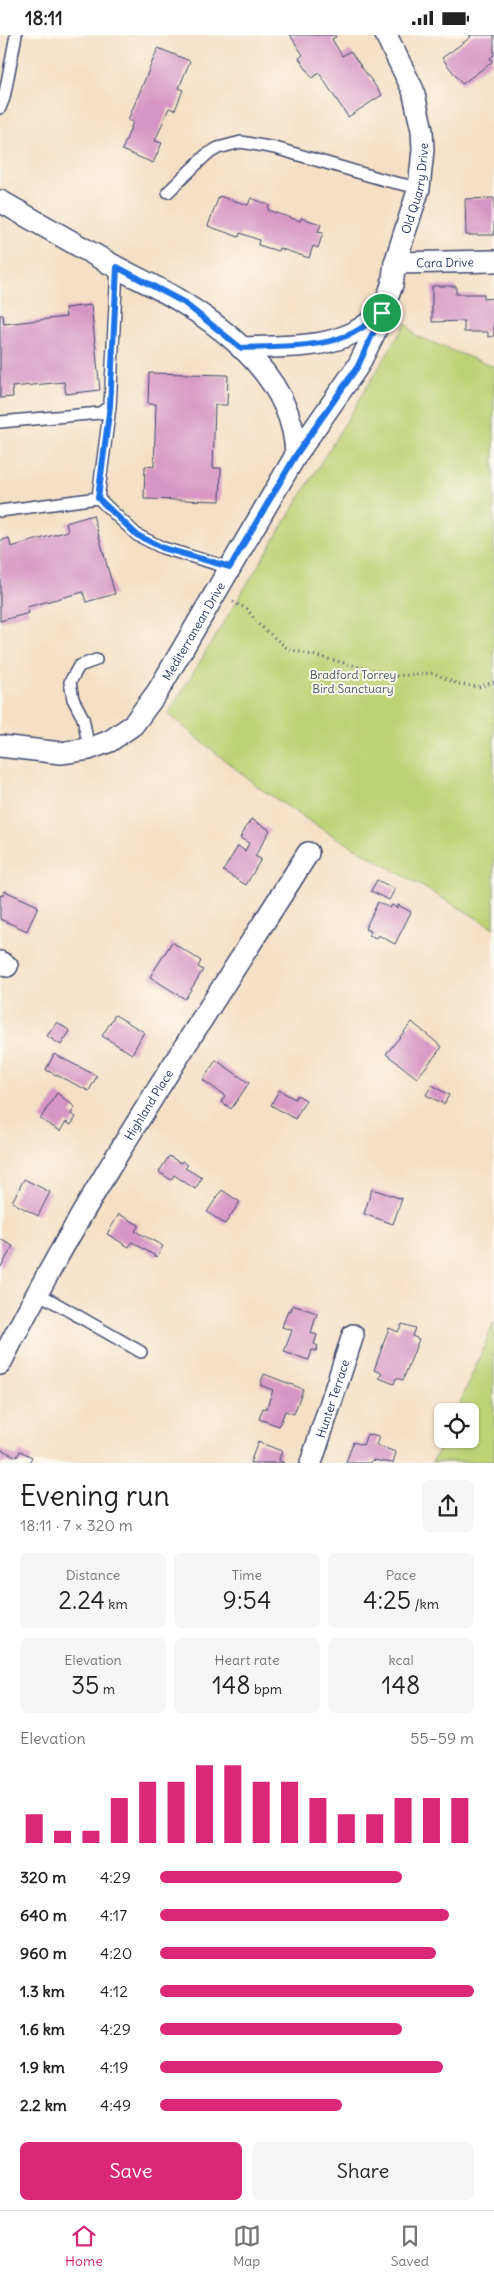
<!DOCTYPE html>
<html lang="en">
<head>
<meta charset="utf-8">
<style>
	body { margin:0; font-family:Delius,sans-serif; background:#f6f6f6; color:#222; height:100vh; display:flex; flex-direction:column; font-size:19px; white-space:nowrap }
	* { box-sizing:border-box; margin:0 }
	p { font-size:16px; color:#767676 }
	.icon { flex:none; width:28px; height:28px; fill:none; stroke:currentColor; stroke-width:2; stroke-linecap:round; stroke-linejoin:round }
	.map { position:relative; height:1428px; overflow:hidden }
	.panel { display:flex; flex-direction:column; background:#fff; flex:1 }
	.panel>* { flex:none }
	.buttons { position:absolute; left:434px; top:1368px; display:grid; gap:10px }
	.buttons a { display:grid; place-items:center; width:45px; height:45px; border-radius:8px; background:#fff; box-shadow:0 1px 4px #0004; font-size:25px }
	.pin { position:absolute; display:grid; place-items:center; width:42px; height:42px; color:#fff; margin:-21px; border:2px solid #fff; border-radius:50%; box-shadow:0 1px 5px #0007 }
	.round { display:grid; place-items:center; flex:none; width:52px; height:52px; border-radius:8px; background:#f6f6f6 }
	.summary { display:flex; align-items:center; justify-content:space-between; height:85px; padding:0 20px }
	h1 { font-size:28px; font-weight:600; line-height:38px }
	.figures { display:grid; grid-template-columns:repeat(3,1fr); gap:8px; height:85px; padding:5px 20px }
	.figures div { display:grid; align-content:center; border-radius:8px; background:#f6f6f6; text-align:center }
	.figures b { font-size:25px; font-weight:600 }
	.figures small { font-size:14px; font-weight:400 }
	.figures p { font-size:14px }
	.chart { height:140px; padding:10px 20px }
	.chart p { display:flex; justify-content:space-between }
	.chart svg { width:100%; height:90px; margin-top:5px; stroke:#db2777; stroke-width:6 }
	.primary-button { display:flex; gap:10px; margin-top:auto; padding:10px 20px }
	.primary-button a { flex:1; height:58px; border-radius:8px; background:#db2777; color:#fff; font-size:20px; font-weight:600; line-height:58px; text-align:center }
	.primary-button a+a { background:#f6f6f6; color:#222 }
	ul { padding:0 20px; list-style:none; font-size:16px }
	li { display:grid; grid-template-columns:80px 60px 1fr; align-items:center; height:38px }
	li i { height:12px; border-radius:6px; background:#db2777 }
	.status { display:flex; justify-content:space-between; align-items:center; height:35px; padding:0 25px; background:#fff; direction:ltr }
	.status svg { height:14px; fill:currentColor }
	.menu { display:flex; justify-content:space-around; align-items:center; height:70px; border-top:1px solid #e0e0e0; background:#fff; font-size:14px; color:#767676 }
	.menu a { display:grid; justify-items:center; gap:2px }
	.menu .active { color:#db2777 }
	.map>svg:first-child { display:block }
	.green { fill:#bdd275; stroke:#6c806a }
	.building { fill:#d695c4 }
	.lines { fill:none; stroke-linecap:round; stroke-linejoin:round }
	.service-casing { stroke:#3c496d; stroke-width:14 }
	.minor-casing { stroke:#3c496d; stroke-width:24 }
	.path { stroke:#3c496d; stroke-width:3; stroke-dasharray:1 4; stroke-linecap:butt }
	.service { stroke:#fff; stroke-width:11 }
	.minor { stroke:#fff; stroke-width:21 }
	.route-casing { stroke:#fff; stroke-width:10 }
	.route { stroke:#1a73e8; stroke-width:6 }
	.labels { text-anchor:middle; dominant-baseline:central; stroke-width:4; stroke-linejoin:round; paint-order:stroke }
	.street-label { font-size:12px; fill:#1b2f5e; stroke:#fbf7ec }
	.park-label { font-size:12px; fill:#445864; stroke:#fbf7ec }
</style>
</head>
<body>
<div class="status"><b>18:11</b><svg viewBox="0 0 49 12"><path d="M0 12V9h3v3zM5 12V6h3v6zM10 12V3h3v9zM15 12V0h3v12zM26 1h20v11H26zM47 4h2v5h-2z"/></svg></div>
<div class="map">
<svg width="494" height="1428" viewBox="0 0 494 1428">
	<rect width="100%" height="100%" fill="#fbf7ec"/>
	<filter id="ink" filterUnits="userSpaceOnUse"><feTurbulence type="fractalNoise" baseFrequency=".02" numOctaves="2"/><feDisplacementMap in="SourceGraphic" scale="10" xChannelSelector="R" yChannelSelector="G"/><feConvolveMatrix kernelMatrix="1 2 1 2 8 2 1 2 1" color-interpolation-filters="sRGB"/></filter>
	<filter id="wash" filterUnits="userSpaceOnUse"><feTurbulence type="fractalNoise" baseFrequency=".0096" numOctaves="4" result="noise"/><feDisplacementMap in="SourceGraphic" scale="20" xChannelSelector="R" yChannelSelector="G"/><feGaussianBlur stdDeviation="1.12" result="paint"/><feColorMatrix in="noise" values="0 0 0 0 0 0 0 0 0 0 0 0 0 0 0 0 0 1.4 0 .05"/><feComposite in="paint" operator="in"/></filter>
	<g filter="url(#wash)">
		<rect width="100%" height="100%" fill="#f5dfc5"/>
		<path class="green" d="M406,288L416,301L494,332V893L317,791L258,752L168,679Z
			M494,1287V1427H432L445,1404H470V1376H457Z"/>
		<g id="blocks">
			<path class="building" d="M290,0H335L336,2L332,4L342,21L350,16L382,60L348,82L319,38L312,43L299,23L303,20Z
				M469,0H494V20L490,23L492,27L462,49L442,23L471,2Z
				M158,13L190,26L179,53L183,55L175,75L169,73L155,106L162,108L153,128L122,115L133,87L128,85Z
				M219,161L248,170L251,163L269,170L268,175L300,186L301,183L321,189L318,197L323,198L318,213L313,211L309,223L279,213L278,216L258,210L259,205L240,198L239,202L208,191Z
				M494,163V200H466L465,164Z
				M432,251H456V259H484V264L494,263V301L488,302V297H464V286L432,287Z
				M91,270L100,355L66,359L64,347L12,352L13,362L0,363V280H3L4,289L66,282L65,273Z
				M149,338L228,340L227,370H215L213,433H221L220,466L144,464L145,431L154,432L156,369H148Z
				M93,480L115,559L86,567L83,557L27,572L29,578L0,586V506L9,503L11,512L68,496L66,488Z
				M251,784L270,795L255,821L261,824L246,850L223,836L238,811L245,816L249,808L240,803Z
				M377,845L395,854L389,865L371,856Z
				M5,856L38,871L27,896L0,884V860L2,861Z
				M378,867L390,873L392,870L397,873L398,870L411,877L395,909L378,900L376,903L369,900L371,896L365,894Z
				M172,907L201,926L198,932L203,935L185,964L150,942Z
				M115,980L144,997L132,1019L102,1001Z
				M57,987L70,996L61,1010L47,1001Z
				M412,987L442,1012L417,1043L386,1019Z
				M54,1019L97,1041L89,1056L46,1035Z
				M216,1025L249,1048L231,1074L221,1066L225,1061L203,1045Z
				M432,1050L449,1060L444,1069L426,1060Z
				M279,1055L295,1064L297,1060L306,1065L295,1084L271,1070Z
				M57,1058L75,1072L71,1079L76,1082L71,1090L66,1087L60,1096L40,1084Z
				M169,1121L181,1128L182,1126L188,1130L185,1133L202,1143L195,1154L174,1140L171,1145L159,1137Z
				M24,1144L50,1157L38,1181L12,1167Z
				M372,1154L402,1164L393,1189L364,1179Z
				M222,1155L240,1167L225,1189L207,1177Z
				M119,1179L139,1190L135,1196L163,1211L157,1222L132,1207L129,1212L107,1199Z
				M0,1204L13,1211L1,1232L0,1231Z
				M292,1270L317,1278L311,1298L317,1300L314,1309L318,1311L316,1316L312,1315L309,1325L284,1317L292,1295L282,1292L288,1275L291,1276Z
				M402,1289L415,1293L412,1301L419,1304L403,1345L396,1343L394,1349L379,1343L382,1338L374,1335L389,1293L398,1297Z
				M264,1339L303,1354L294,1379L285,1376L279,1391L259,1384L263,1373L266,1374L273,1355L260,1350Z
				M367,1399L379,1402L376,1410L396,1417L393,1428L372,1425L371,1428H346L353,1407L363,1410Z
				M258,1407L282,1416L279,1425L284,1428H250Z
				M0,1414L17,1422L20,1416L32,1422L29,1428H0Z"/>
		</g>
	</g>
	<g filter="url(#ink)">
		<use href="#blocks" fill-opacity="0" stroke="#3c496d" stroke-width="1"/>
		<g class="lines">
			<g class="service-casing">
				<path id="service" d="M0,73L4,63L16,0
					M168,157L206,120L218,113L241,107L275,113L388,146L419,153
					M0,387L100,378L110,371
					M98,463L137,500L163,513L230,533
					M0,476L98,463L110,371L117,232
					M89,714L83,683L73,664L70,647L79,631L96,625
					M36,1257L141,1317"/>
			</g>
			<g class="minor-casing">
				<g id="minor">
					<path d="M0,166C39,188 77,210 116,232C138,244 162,254 183,268C238,302 294,351 296,420"/>
					<path id="s1" d="M395,228L494,226"/>
					<path d="M241,313C274,311 315,314 346,301C360,296 370,287 382,278"/>
					<path id="s2" d="M0,711L61,718L89,714L110,706L133,690L158,656L296,420L358,331L374,299L392,250L395,228L419,153L423,115L422,95L413,55L386,0"/>
					<path d="M0,927L7,931"/>
					<path id="s3" d="M0,1329C90,1151 202,986 308,818"/>
					<path id="s4" d="M311,1428L353,1300"/>
				</g>
			</g>
			<path class="path" d="M233,567L247,574L258,589L288,614L396,641L433,638L458,649L478,652L494,647"/>
			<use href="#service" class="service"/>
			<use href="#minor" class="minor"/>
		</g>
	</g>
	<g class="lines" filter="url(#ink)">
		<g class="route-casing">
			<path id="route" d="M117,232L183,267L241,313C274,311 315,314 346,301C360,296 370,287 382,278L358,331L296,420L230,532L163,513L137,500L98,463L110,371Z"/>
		</g>
		<use href="#route" class="route"/>
	</g>
	<g class="labels">
		<g class="street-label">
			<text stroke="none"><textPath href="#s2" startOffset="752">Old Quarry Drive</textPath></text>
			<text stroke="none"><textPath href="#s1" startOffset="50">Cara Drive</textPath></text>
			<text stroke="none"><textPath href="#s2" startOffset="252">Mediterranean Drive</textPath></text>
			<text stroke="none"><textPath href="#s3" startOffset="299">Highland Place</textPath></text>
			<text stroke="none"><textPath href="#s4" startOffset="68">Hunter Terrace</textPath></text>
		</g>
		<g class="park-label">
			<text x="353" y="639">Bradford Torrey<tspan x="353" dy="14">Bird Sanctuary</tspan></text>
		</g>
	</g>
</svg>
<div class="buttons">
<a><svg class="icon" aria-label="locate" viewBox="0 0 24 24"><circle cx="12" cy="12" r="6"/><path d="M12 2v4M12 18v4M2 12h4M18 12h4"/></svg></a>
</div>
<div class="pin" style="left:382px;top:278px;background:#1e9e55"><svg class="icon" aria-label="arrive" viewBox="0 0 24 24"><path d="M6 21V4h12l-3 4 3 4H6"/></svg></div>
</div>
<section class="panel">
<div class="summary"><div><h1>Evening run</h1><p>18:11 · 7 × 320 m</p></div><a class="round"><svg class="icon" aria-label="share" viewBox="0 0 24 24"><path d="M12 15V3M7 8l5-5 5 5M5 13v7h14v-7"/></svg></a></div>
<div class="figures">
<div><p>Distance</p><b>2.24<small> km</small></b></div>
<div><p>Time</p><b>9:54</b></div>
<div><p>Pace</p><b>4:25<small> /km</small></b></div>
</div>
<div class="figures">
<div><p>Elevation</p><b>35<small> m</small></b></div>
<div><p>Heart rate</p><b>148<small> bpm</small></b></div>
<div><p>kcal</p><b>148</b></div>
</div>
<div class="chart"><p><span>Elevation</span>55–59 m</p>
<svg viewBox="0 0 160 44" preserveAspectRatio="none"><path d="M5 44V30M15 44V38M25 44V38M35 44V22M45 44V14M55 44V14M65 44V6M75 44V6M85 44V14M95 44V14M105 44V22M115 44V30M125 44V30M135 44V22M145 44V22M155 44V22"/></svg>
</div>
<ul>
<li><b>320 m</b>4:29<i style="width:77%"></i></li>
<li><b>640 m</b>4:17<i style="width:92%"></i></li>
<li><b>960 m</b>4:20<i style="width:88%"></i></li>
<li><b>1.3 km</b>4:12<i style="width:100%"></i></li>
<li><b>1.6 km</b>4:29<i style="width:77%"></i></li>
<li><b>1.9 km</b>4:19<i style="width:90%"></i></li>
<li><b>2.2 km</b>4:49<i style="width:58%"></i></li>
</ul>
<div class="primary-button"><a>Save</a><a>Share</a></div>
</section>
<nav class="menu">
<a class="active"><svg class="icon" aria-label="home" viewBox="0 0 24 24"><path d="M3 11l9-7 9 7M6 9v11h12V9"/></svg>Home</a>
<a><svg class="icon" aria-label="map" viewBox="0 0 24 24"><path d="M3 6l6-2 6 2 6-2v14l-6 2-6-2-6 2zM9 4v14M15 6v14"/></svg>Map</a>
<a><svg class="icon" aria-label="saved" viewBox="0 0 24 24"><path d="M7 4h10v16l-5-4-5 4z"/></svg>Saved</a>
</nav>
</body>
</html>
